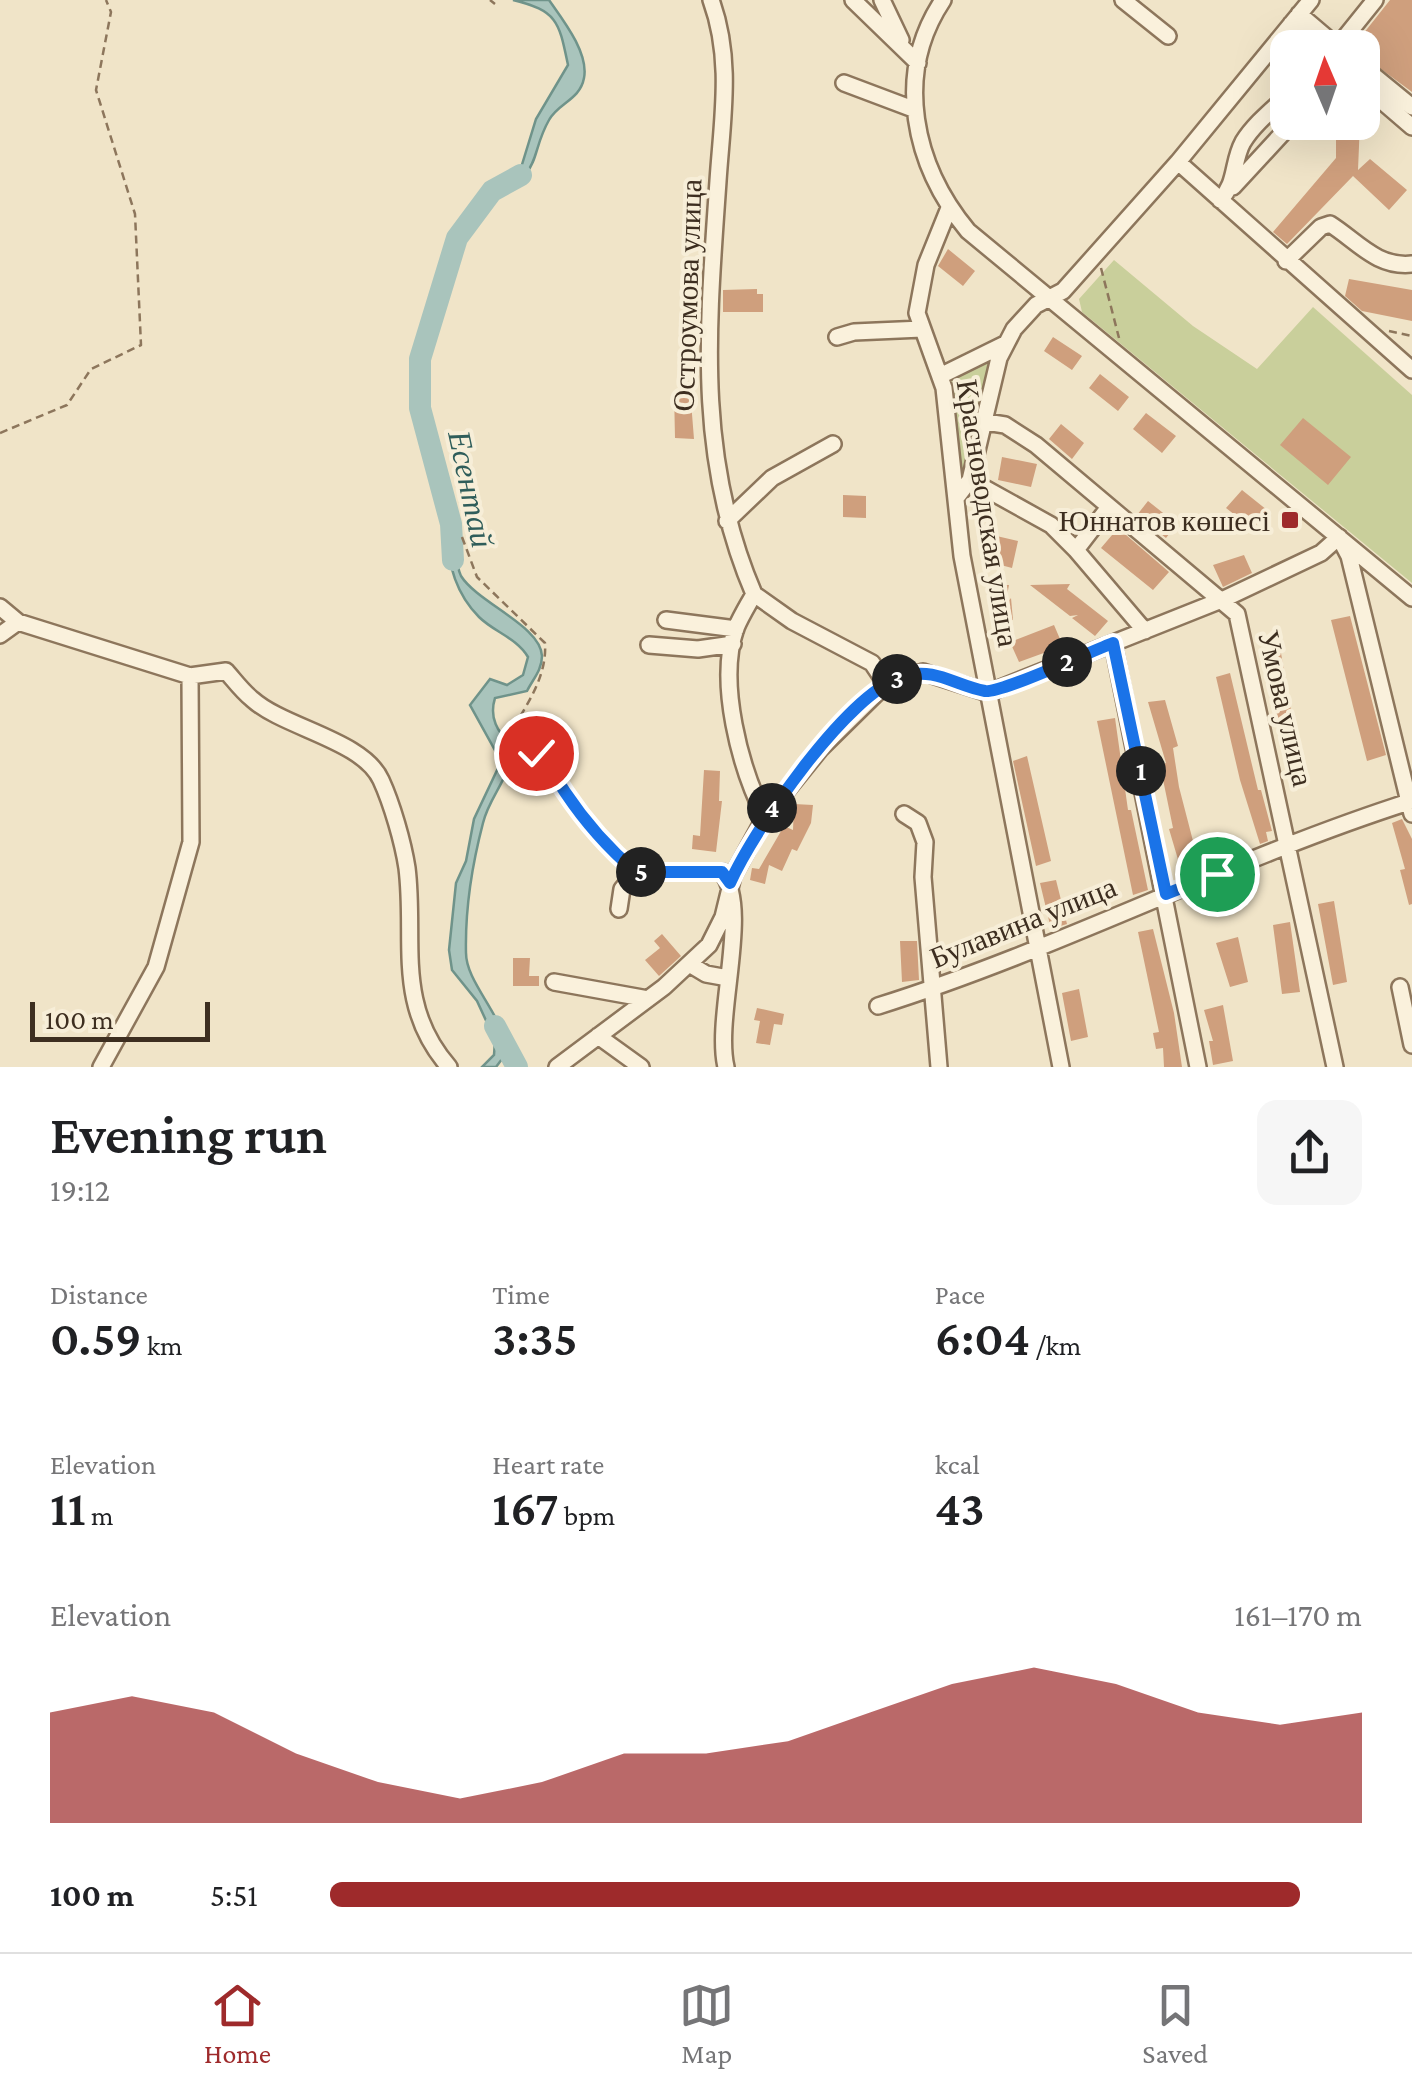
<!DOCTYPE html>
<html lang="en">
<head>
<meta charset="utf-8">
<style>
	body { margin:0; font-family:"Crimson Pro",serif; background:#f6f6f6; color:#202124; height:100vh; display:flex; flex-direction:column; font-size:38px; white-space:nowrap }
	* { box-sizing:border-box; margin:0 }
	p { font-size:32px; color:#757577 }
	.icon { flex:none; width:55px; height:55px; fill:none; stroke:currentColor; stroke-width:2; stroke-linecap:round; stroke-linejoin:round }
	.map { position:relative; height:1067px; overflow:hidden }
	.panel { display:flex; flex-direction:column; background:#fff; flex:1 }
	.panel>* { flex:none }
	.needle { width:65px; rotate:358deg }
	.controls { position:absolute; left:1270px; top:30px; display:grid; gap:20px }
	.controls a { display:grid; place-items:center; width:110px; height:110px; border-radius:20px; background:#fff; box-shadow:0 10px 40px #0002; font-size:50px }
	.scale { position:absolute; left:30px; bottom:25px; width:180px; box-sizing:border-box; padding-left:10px; border:5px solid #3d2e20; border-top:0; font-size:28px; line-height:35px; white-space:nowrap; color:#3d2e20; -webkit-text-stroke:8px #f7eed8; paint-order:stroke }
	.pin { position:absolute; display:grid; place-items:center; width:85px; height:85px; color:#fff; margin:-42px; border:5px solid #fff; border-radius:50%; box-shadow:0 2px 10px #0007 }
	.km { position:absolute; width:50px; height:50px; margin:-25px; border-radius:50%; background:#222; color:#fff; font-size:28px; line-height:50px; text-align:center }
	.round { display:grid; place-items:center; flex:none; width:105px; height:105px; border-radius:20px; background:#f6f6f6 }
	.head { display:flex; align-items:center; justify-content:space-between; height:170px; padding:0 50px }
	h1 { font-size:55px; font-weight:600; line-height:75px }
	.figures { display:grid; grid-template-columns:repeat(3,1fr); gap:15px; height:170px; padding:10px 50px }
	.figures div { display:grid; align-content:center }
	.figures b { font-size:50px; font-weight:600 }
	.figures small { font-size:28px; font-weight:400 }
	.figures p { font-size:28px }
	.chart { height:280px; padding:20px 50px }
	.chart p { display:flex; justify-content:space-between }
	.chart svg { width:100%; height:180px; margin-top:10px; fill:#9e2a2b; opacity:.7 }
	ul { padding:0 50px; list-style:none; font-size:32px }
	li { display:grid; grid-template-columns:160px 120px 1fr; align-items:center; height:75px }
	li i { height:25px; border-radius:12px; background:#9e2a2b }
	.menu { display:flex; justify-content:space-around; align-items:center; height:140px; border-top:2px solid #e0e0e0; background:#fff; font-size:28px; color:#757577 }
	.menu a { display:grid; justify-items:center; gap:5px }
	.menu .selected { color:#9e2a2b }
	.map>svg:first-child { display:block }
	.green { fill:#c9cf9b }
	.water { fill:#a9c4bc; stroke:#6f938a; stroke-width:2.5 }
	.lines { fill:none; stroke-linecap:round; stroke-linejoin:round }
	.river { stroke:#a9c4bc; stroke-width:22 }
	.building { fill:#cf9f7d }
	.minor-casing { stroke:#8d765c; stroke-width:20 }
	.path { stroke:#8d765c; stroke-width:2.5; stroke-dasharray:8 5; stroke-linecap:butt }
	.minor { stroke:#faf1dc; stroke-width:15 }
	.route-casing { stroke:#fff; stroke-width:20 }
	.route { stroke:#1a73e8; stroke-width:12 }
	.poi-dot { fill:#9e2a2b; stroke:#f7eed8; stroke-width:4 }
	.labels { text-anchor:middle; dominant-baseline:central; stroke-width:8; stroke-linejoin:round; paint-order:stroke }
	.street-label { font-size:30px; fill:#3d2e20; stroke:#f7eed8 }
	.poi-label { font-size:30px; fill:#3d2e20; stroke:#f7eed8; text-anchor:end }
	.water-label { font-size:32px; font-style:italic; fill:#2f5d5a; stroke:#f7eed8 }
</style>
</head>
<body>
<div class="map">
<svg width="1412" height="1067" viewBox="0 0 1412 1067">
	<rect width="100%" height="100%" fill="#f0e4c8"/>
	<path class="green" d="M1114,260L1193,326L1257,369L1313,307L1412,395V583L1082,312L1079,299Z
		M993,352L964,476L960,473L950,382Z"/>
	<path class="water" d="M513,0H549C563,20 589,53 584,78C580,100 558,103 549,120C529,155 543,176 495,190L520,171L536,119L568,65C559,22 558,11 513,0Z
		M447,529L453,530C457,544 455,565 461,576C478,603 541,626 542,656C542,670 533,679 527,691L495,698C489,717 497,733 512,744C513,776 490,794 483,823C472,865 465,909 466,953C466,982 502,1014 508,1051L496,1067H482L494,1055L495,1040L477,1001L452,970L449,950L456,883L466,861L474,819L499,766L497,754L470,705L490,679L507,685L523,675L528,657C517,638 494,632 479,617C455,593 447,561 447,529Z"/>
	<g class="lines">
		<path class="river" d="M453,560L451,524L420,408V359L457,238L492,191L521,175
			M495,1026L517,1067"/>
	</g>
	<path class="building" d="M1390,0H1412V92L1362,55V48H1352Z
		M1336,122H1360L1358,170L1370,159L1407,190L1389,210L1353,176L1287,244L1273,232L1336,158Z
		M948,249L975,271L963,286L938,266Z
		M1349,279L1412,290V321L1362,311L1345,296Z
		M757,289V294H763V312H723V290Z
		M1053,337L1082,356L1072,370L1044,351Z
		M1100,374L1129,397L1118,411L1089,388Z
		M690,389L694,439L675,438L674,391Z
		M1146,413L1176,436L1162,453L1133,429Z
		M1303,418L1351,457L1328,485L1280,445Z
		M1061,424L1084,443L1072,459L1049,439Z
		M1002,457L1037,464L1031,487L998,480Z
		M1242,490L1267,510L1253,529L1226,508Z
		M843,495L866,496V518L843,517Z
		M1148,501L1177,524L1166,538L1137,515Z
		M1118,528L1169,572L1153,590L1101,548Z
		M988,534L1018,541L1012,568L982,560Z
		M1244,555L1252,573L1223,587L1213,565Z
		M1070,584L1067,589L1108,621L1095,636L1072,618L1078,615L1070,616L1030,585Z
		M991,585H1009L1005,606L1011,598L1013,620L993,622Z
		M1350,616L1386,755L1367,761L1331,620Z
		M1054,625L1063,646L1019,662L1010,642Z
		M1281,653L1294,728L1310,782L1294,787L1267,684L1272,683L1264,657Z
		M1230,673L1258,790H1261L1272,831L1266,832L1268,841L1260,844L1240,780L1216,677Z
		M1165,700L1178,746L1173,748L1179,787L1200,868L1182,873L1169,829L1173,828L1160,765L1166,763L1148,702Z
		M1115,718L1128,810H1131L1148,890L1133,895L1097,721Z
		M1027,756L1051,861L1036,866L1013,761Z
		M704,770L720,771L719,801H722L716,852L692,849L693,835L700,836Z
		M794,804L813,805L811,823L797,851L792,849L782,871L769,865L765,884L750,880L752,868L759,869L784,826L793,830Z
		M1402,819L1412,839V904L1409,905L1400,870L1405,869L1392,823Z
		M1056,880L1067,924L1051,929L1040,883Z
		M1334,901L1347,982L1333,985L1318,904Z
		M1290,922L1300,992L1282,994L1273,925Z
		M1153,929L1174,1013L1182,1067H1164L1163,1048L1156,1049L1153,1033L1159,1032L1138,932Z
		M662,934L681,956L659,976L645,960L660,948L654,941Z
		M1238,937L1248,982L1230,987L1216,943Z
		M900,941H917L919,980L902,982Z
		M513,958H530L529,976H539V986H513Z
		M1079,989L1088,1037L1071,1041L1062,993Z
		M1223,1005L1233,1061L1213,1065L1209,1041H1213L1204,1010Z
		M757,1008L784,1014L782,1025L774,1024L770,1045L756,1043L760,1021L754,1020Z"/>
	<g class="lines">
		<g class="minor-casing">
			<path id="minor" d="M711,0C733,60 722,119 718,181C708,326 695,457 754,594C748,605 741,616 736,628C717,682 740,768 765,817
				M853,0L918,63
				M882,0L901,40
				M943,0C893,75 914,166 968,231L1412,598
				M1123,0L1168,36
				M1299,14L1339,48
				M1291,24L1319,48
				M1338,46L1375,0
				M1362,66L1412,107
				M844,83L913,109
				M1362,84L1412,127
				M1178,162L1412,370
				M1233,187L1293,122
				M1220,200C1237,183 1232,162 1243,142C1254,124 1273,109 1288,95
				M949,208L926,265L917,313L944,388L962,556L1061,1067
				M1286,261L1321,227L1330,224C1357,241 1377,268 1412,264
				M837,337L854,332L922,329
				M940,376L1005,344
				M986,422L1005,425L1036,445L1237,614L1335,1067
				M970,480L1051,525L1076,550
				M957,497L970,480L999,358L1014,329L1036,305L1063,291L1178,162L1311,0
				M1109,507L1076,550L1145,631
				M727,521L772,478L833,444
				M754,594L792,621L872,663L886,684
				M0,607L18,622
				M666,620L736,629
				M0,635L18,622L190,676L226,671C234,680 242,691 252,699C284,728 363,740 381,780C392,804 403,842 407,868C416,940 394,1004 449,1067
				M1113,643L1198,1067
				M649,645L698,649L733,644
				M904,814L918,823L925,842L923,877L939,1067
				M626,864L636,872H722C751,910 714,1016 726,1067
				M619,909L622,889L636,872
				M691,965L706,974L728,978
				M554,982L648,999
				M1400,987L1412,1045
				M878,1006C1060,949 1230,859 1412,801
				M598,1036L641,1067
				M101,1067L156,967L191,842L190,676
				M557,1067L664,987L709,945L723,917L733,876L765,817L821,748L886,684L923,672L988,693L1224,599L1321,553L1339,537L1349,556L1412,814"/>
		</g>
		<path class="path" d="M490,0L495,4
			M1101,268L1119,338
			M1389,331L1412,336
			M0,433L67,405L91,369L141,345L135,214L96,90L111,12L106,0
			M462,537L477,577L545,643C547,674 530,700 515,725L517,738L552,768L564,791L617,856"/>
		<use href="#minor" class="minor"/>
	</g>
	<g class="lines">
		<g class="route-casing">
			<path id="route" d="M536,753C550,766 555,777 565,792C585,822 609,849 636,872H722L730,883C754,829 848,692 904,676C935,667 956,686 985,691C999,694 1092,651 1113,643L1166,894L1217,874"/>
		</g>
		<use href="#route" class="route"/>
	</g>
	<rect class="poi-dot" x="1280" y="510" width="20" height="20" rx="5"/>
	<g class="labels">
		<g class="street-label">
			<text transform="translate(687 295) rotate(-88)">Остроумова улица</text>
			<text transform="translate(988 513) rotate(81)">Красноводская улица</text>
			<text transform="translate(1286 708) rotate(77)">Умова улица</text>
			<text transform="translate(1023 922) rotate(-22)">Булавина улица</text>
		</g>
		<g class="poi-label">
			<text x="1270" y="520">Юннатов көшесі</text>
		</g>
		<g class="water-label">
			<text transform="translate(471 489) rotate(78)">Есентай</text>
		</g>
	</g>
</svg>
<div class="controls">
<a><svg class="needle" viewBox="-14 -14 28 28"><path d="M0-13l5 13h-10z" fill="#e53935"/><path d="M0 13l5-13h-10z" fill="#757577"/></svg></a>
</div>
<div class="scale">100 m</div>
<div class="pin" style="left:1217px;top:874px;background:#1e9e55"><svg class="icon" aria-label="arrive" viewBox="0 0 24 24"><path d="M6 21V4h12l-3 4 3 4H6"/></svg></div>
<div class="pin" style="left:536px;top:753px;background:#d93025"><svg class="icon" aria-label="check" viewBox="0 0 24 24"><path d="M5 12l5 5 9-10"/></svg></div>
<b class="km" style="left:1141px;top:771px">1</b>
<b class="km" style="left:1067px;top:662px">2</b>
<b class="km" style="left:897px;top:679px">3</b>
<b class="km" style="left:772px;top:808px">4</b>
<b class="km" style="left:641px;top:872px">5</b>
</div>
<section class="panel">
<div class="head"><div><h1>Evening run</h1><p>19:12</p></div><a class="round"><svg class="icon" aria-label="share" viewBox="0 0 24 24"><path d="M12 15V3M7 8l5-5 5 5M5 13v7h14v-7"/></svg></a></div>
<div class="figures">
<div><p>Distance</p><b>0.59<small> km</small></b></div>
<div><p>Time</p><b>3:35</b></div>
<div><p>Pace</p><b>6:04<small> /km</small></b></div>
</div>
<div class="figures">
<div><p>Elevation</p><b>11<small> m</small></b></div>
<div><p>Heart rate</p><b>167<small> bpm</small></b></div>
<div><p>kcal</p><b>43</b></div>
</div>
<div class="chart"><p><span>Elevation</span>161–170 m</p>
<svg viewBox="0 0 160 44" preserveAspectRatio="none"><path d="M0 44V17L10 13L20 17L30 27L40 34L50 38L60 34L70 27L80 27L90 24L100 17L110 10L120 6L130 10L140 17L150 20L160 17V44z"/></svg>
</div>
<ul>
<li><b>100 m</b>5:51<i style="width:94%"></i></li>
</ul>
</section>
<nav class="menu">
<a class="selected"><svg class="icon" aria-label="home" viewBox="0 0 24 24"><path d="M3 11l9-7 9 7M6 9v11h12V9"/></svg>Home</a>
<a><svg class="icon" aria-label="map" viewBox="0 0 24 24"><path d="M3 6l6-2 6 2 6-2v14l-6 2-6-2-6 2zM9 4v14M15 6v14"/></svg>Map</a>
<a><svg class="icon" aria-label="saved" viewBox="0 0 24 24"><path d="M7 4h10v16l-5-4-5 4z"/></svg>Saved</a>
</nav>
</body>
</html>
